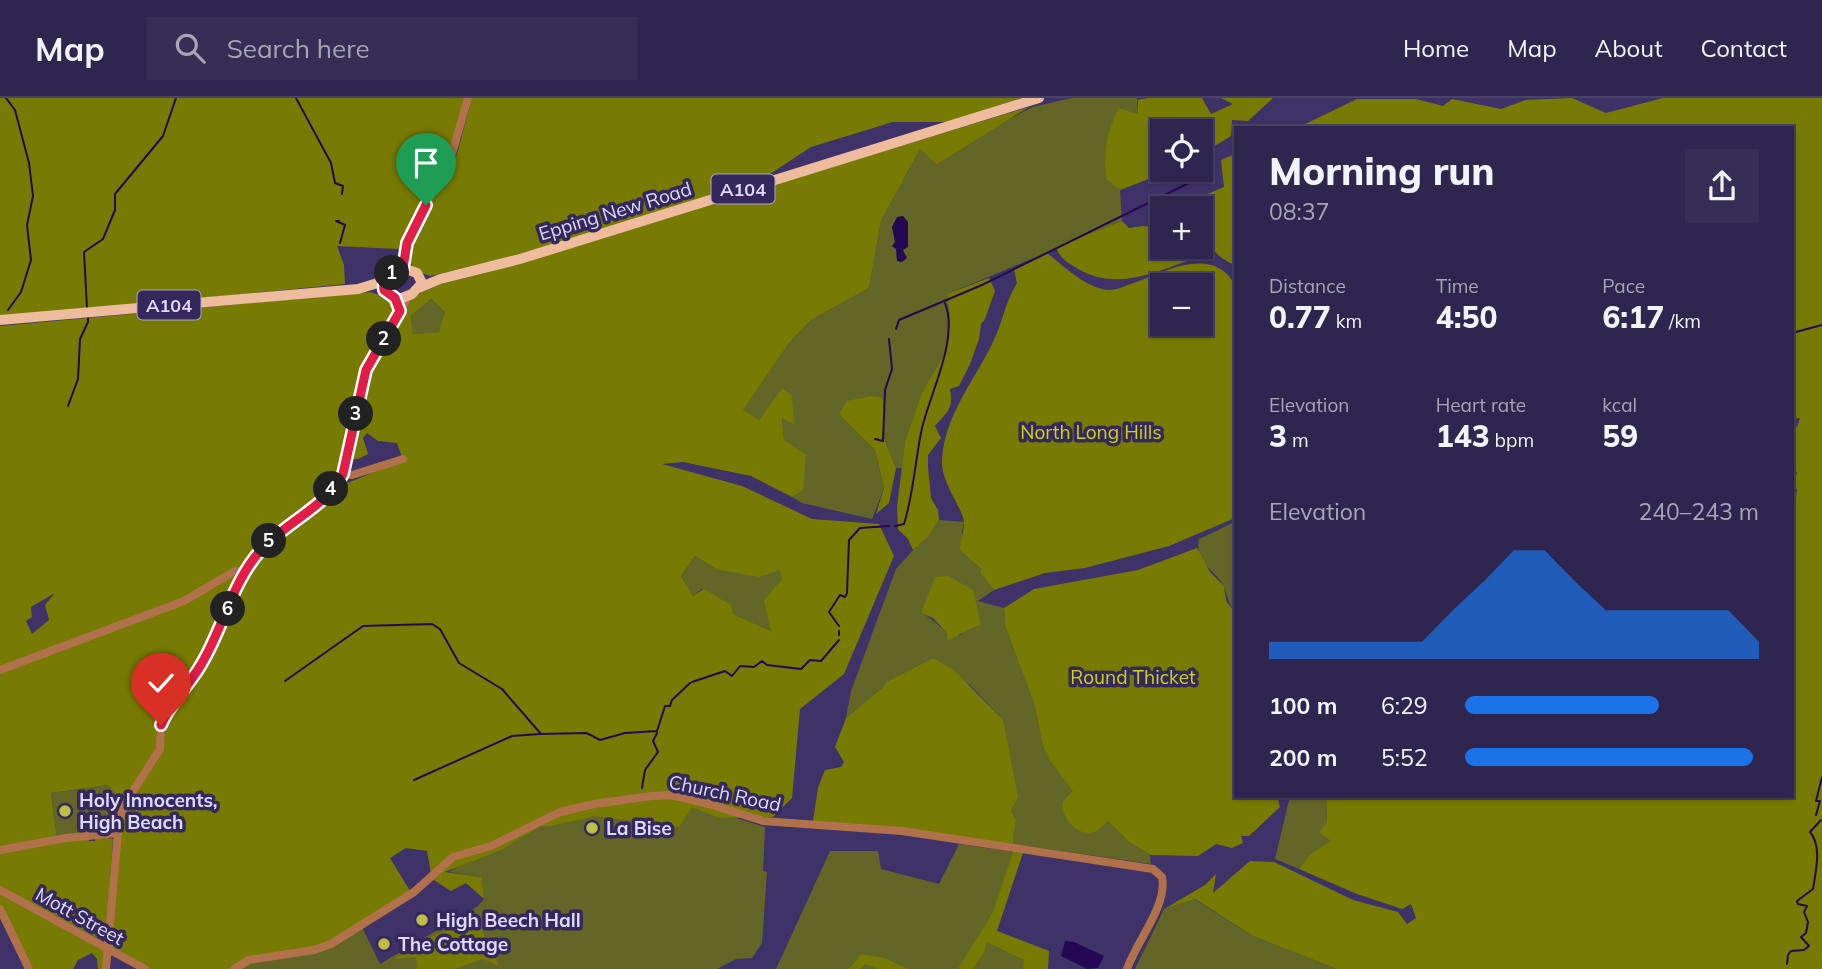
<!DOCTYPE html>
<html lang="en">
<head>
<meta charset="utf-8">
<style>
	body { margin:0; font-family:Mulish,sans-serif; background:#372e56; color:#f1f3f6; height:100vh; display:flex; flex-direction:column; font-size:26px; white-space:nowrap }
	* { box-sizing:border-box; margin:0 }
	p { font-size:23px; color:#a7a5b7 }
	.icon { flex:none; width:38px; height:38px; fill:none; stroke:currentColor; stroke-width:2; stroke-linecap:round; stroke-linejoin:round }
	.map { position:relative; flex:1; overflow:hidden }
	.details { position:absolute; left:1234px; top:28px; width:560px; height:672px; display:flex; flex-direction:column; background:#2f264f; border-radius:0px; box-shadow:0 2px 5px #0004,0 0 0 2px #4a4366 }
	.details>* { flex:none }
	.buttons { position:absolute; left:1150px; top:21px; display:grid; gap:14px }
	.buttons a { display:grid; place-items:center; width:63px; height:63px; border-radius:0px; background:#2f264f; box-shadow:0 2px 5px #0004,0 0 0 2px #4a4366; font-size:35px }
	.pin { position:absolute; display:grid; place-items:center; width:60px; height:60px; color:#fff; margin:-72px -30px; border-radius:50% 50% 50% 0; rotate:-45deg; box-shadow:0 0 7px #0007 }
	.pin .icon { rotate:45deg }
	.km { position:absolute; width:35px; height:35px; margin:-18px; border-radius:50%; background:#222; color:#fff; font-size:19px; line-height:35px; text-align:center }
	.round { display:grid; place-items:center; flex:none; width:74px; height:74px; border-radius:0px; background:#372e56 }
	.overview { display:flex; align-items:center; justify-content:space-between; height:119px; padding:0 35px }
	h1 { font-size:38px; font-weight:800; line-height:52px }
	.figures { display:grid; grid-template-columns:repeat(3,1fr); gap:10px; height:119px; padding:7px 35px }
	.figures div { display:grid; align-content:center }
	.figures b { font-size:30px; font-weight:800 }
	.figures small { font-size:19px; font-weight:400 }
	.figures p { font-size:19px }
	.chart { height:196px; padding:14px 35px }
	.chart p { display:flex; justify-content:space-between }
	.chart svg { width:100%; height:126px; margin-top:7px; fill:#1a73e8; opacity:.7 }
	ul { padding:0 35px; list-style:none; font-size:23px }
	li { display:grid; grid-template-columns:112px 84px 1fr; align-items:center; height:52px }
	li i { height:18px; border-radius:9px; background:#1a73e8 }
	header { display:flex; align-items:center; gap:42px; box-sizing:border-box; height:98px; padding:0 35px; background:#2f264f; border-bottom:2px solid #4a4366 }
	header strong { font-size:33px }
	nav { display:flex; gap:38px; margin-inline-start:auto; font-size:24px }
	.search { width:490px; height:63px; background:#372e56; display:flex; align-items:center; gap:18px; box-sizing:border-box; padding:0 24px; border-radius:0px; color:#a7a5b7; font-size:26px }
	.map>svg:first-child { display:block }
	.green { fill:#636626; fill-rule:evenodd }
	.forest { fill:#787b03; fill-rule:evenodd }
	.water { fill:#250854 }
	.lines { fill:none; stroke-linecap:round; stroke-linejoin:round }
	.stream { stroke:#250854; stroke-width:2 }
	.minor { stroke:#b1724b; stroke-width:8 }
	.major { stroke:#efbb9d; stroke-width:10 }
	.route-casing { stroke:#fff; stroke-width:14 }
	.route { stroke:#e11d48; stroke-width:9 }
	.poi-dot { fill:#bbc045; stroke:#34285d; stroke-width:2.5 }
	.labels { text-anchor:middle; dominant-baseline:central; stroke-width:7; stroke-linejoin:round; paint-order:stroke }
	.shield { fill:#34285d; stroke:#aba5cc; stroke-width:2 }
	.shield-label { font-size:18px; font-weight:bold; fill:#dedafc }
	.street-label { font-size:19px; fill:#dedafc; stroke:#34285d }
	.park-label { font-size:19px; fill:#cfd40c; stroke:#34285d }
	.poi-label { font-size:19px; font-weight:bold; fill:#dedafc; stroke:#34285d; text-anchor:start }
</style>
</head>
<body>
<header>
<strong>Map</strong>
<div class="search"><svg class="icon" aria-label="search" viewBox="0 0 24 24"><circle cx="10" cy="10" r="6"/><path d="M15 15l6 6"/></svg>Search here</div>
<nav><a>Home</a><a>Map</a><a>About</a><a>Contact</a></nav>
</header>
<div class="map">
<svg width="1822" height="871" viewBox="0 0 1822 871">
	<rect width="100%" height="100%" fill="#3f3269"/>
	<path class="green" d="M1072,0H1137L1138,16L1119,11L1107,82L1120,92L1122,123C1063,146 1006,173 947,196L950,218L946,252L934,273L905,344L902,370H896L884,340L886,304C868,291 853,303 839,316L875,352L884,390L872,421L802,405L792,399L803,393L784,342L782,320L793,325L782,290L759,322L742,313L789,245L811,222L869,190L881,123L920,51L984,35L1032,9Z
		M431,201L445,214L440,234L413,236L411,218Z
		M939,422L964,424C959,446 964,456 981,471L980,475L994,492L978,503L1004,510L1005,527L1035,609L1042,645L1103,728L1108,723L1129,744L1150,757L1151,766L1013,746L1016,722L1011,712L1003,622L971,588L933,560L886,584L883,589L846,620L851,593L896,471L913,452L928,439ZM927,503L966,530L960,537C940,534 938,523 921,515Z
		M1235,424V514C1228,505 1228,499 1224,489C1217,473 1194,465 1199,441Z
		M695,458L716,471H780L782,481L771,533L733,516L702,491L693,498L681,478Z
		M109,687L123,704L111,731L57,740L51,695Z
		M1290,698H1326L1327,724L1332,743L1309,757L1299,771L1275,761Z
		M599,705L692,708L719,720H736L765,729L763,773L767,774L762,845L752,860L736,861L717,871H231L360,825L380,866L478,808L484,801L482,779L449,774L532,729Z
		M959,746L1021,755L988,839L1042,871H776L830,753H878L881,771L939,786Z
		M1194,801L1253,838L1337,871H1135L1164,811Z"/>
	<path class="forest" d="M0,0H468L459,33L398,151L337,148L344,167L345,186L0,220Z
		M472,0H1021L948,24H893L811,49L767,78L726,93L529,155L430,178C410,172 405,160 408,141L457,56Z
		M1147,0H1202L1211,16L1233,6L1221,0H1273L1248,23L1232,22L1231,38L1201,56L1200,33H1162V72H1172L1120,92L1107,82C1103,55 1106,35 1119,10L1138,16V2Z
		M1572,0L1606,15L1663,0H1822V871H1337L1253,838L1195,801L1164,811L1205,787L1216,776L1213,795L1250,763L1274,764L1353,802L1398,814L1407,826L1416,820L1411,806L1402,811L1357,796L1299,771L1309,757L1331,743L1319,734L1327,724L1326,698H1792V407H1795L1797,391L1792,389L1797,374L1792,373V328L1797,329L1800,320L1792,321V30H1297L1357,1H1416L1443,8L1452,1L1501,11L1526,2Z
		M1029,9L937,66L920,51L881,123L869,190L811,222L789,245L743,312L759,322L782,290L792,298L794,326L782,320L784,342L806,357L803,393L792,399L751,378L683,364L662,366L742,388L812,421L879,426L894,458L844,576L800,611L792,700L773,719L719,720L692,709L679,729L596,718L550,728H541L501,752L445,774L482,779L484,801L466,785L451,793L432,781L427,753L406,750L390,760L410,793L323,852L252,859L231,871H148L111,849L121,728L127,709L159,658L170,611L196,577L240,484L277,439L338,389L403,362L397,345L378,343L367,335L363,340L368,356L358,361H349L372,267L414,198L443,185L484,175ZM431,201L445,214L439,234L413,236L411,218ZM695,458L716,471L759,479L780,472L782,481L764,502L771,533L733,516L731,507L704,491L693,498L681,478Z
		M1235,56V167C1210,157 1200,137 1200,110H1187L1184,106L1224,89L1221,62Z
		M1122,123L1129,130L1143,128L1162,130V149H1200L1201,145L1202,146L1198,159C1157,173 1119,194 1078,171C1067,164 1060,161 1056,149Z
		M1046,154C1062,167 1088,192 1110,192C1117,192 1125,188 1131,186C1165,174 1214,145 1236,189L1235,420L1169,448L1085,470L1045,475L994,492L980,475L981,471L960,452C960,443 964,434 964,425C964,412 943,388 942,366C942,320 975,282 993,244C1003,224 1005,204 1017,185L1014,171ZM1162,187H1200V226H1162Z
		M989,180L995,193L985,221L981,226L979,241L970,266L959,288L950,291C954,311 947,314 935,328L941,340L928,357V369L931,400L938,412L939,422L928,439L913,452L908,441L898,431L897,409L905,344L922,295L946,252L950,218L947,196Z
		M370,194C379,197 393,200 394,212C397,229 374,249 367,264C352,299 349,338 339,374L331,386L269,438L241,470L194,573L166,604L154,658L123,704L108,687L51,695L57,740L0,750V228ZM55,495L45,507L49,522L32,536L26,523L32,519L31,509Z
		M871,298L879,299L886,304L884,340L896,370L889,405L876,416L884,390L875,352L839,316L847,303Z
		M1197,450L1210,474L1224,488L1226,503L1235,514L1236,698H1277L1280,709L1249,738H1241L1243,745L1232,750L1216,746L1198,758L1150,757L1129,744L1108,723C1103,728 1097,735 1089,735C1074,735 1060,717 1063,703L1073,693L1049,661L1042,645L1035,609L1005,527L1004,510L1034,491L1138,472Z
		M948,478L973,492L981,527C967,530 960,537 947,543V535L933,520L921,515L935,479Z
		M933,560L954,572L1003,622L1018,699L1011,712L1016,722L1013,746L813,723L818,690L825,672L841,669L844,664L835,649L846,620L883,589L886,584Z
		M95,738L113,741L106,835L101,842L0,789V754L88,739L89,743H95Z
		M1013,754L1023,755L997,833L1049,853L1048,871H1023L1024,862L987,844L984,855L972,871H958L993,814Z
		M0,794L104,852V871H98L97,861L92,855L78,862L73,871H31L0,809Z
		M476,820L499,868L483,861L454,871H417L416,859L394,861L429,840Z
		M861,856L884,860L908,871H878L865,866L860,871H849Z"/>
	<path class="water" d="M903,118L908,124V149L903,152L907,160L902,164L897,163L896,151L892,148L895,144L892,129L897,119Z
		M1065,843L1074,844L1104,858L1098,870L1087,871L1061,858Z"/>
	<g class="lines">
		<path class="stream" d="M6,0L15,12L29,65L33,98L27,127L31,162L21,194L8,212
			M296,0L331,65L335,85L343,88L342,96
			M339,123H336L345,127L340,145
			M87,210L84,154L103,141L115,112V96L163,38L176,0
			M896,231L899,222L982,187L1201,79
			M1792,235L1822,227
			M68,308L78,281L80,241L88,224V219
			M875,341L883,343L885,292L892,271L889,241
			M895,428L904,426C914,394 915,362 922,330C931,293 959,240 945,205
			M839,528L829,514L840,497L845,499L847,495L849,442L860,430L889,428
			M839,537V533
			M285,583L363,528L432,526L440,531L459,565L502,591L541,636L586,635L593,638
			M692,584L725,573L732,578L740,568L754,569L762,563L767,567L801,571L810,562L821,563L839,542
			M594,639L600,642L625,635L657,633L665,608H670L672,602L690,585
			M414,682L512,638L540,636
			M642,690L645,672L658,654L653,643L657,635
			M1816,717L1820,703H1816L1822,679
			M1787,866L1788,857L1791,853L1804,852L1809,848L1801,839L1806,835L1808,824L1804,814L1807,808L1798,806L1797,803L1813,791C1816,772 1822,748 1810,734L1821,722"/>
		<path class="minor" d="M403,170L406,145L452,56L468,0
			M343,376L352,377L403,361
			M0,572L184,503L235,473H245
			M0,752L66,740L118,735
			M0,792L145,871
			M0,811L29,871
			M106,871L119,722L126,704L160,651L161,627L169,608L201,567L245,473L272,440L339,383L345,366L367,272L409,198
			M234,871L249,862L314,852L331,846L414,794L453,759L491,748L560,714L594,706L652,698L671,697L709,706L763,723L902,733L1153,771L1162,779C1168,807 1136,844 1127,871"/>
		<path class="major" d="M403,170L417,175L422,185L412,196L397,202L384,192C382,179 392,174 403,170Z
			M419,190L440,181L520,161L1039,0
			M0,222L358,191L384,183"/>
	</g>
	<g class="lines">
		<g class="route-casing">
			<path id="route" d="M161,627C171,603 190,587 202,565C224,528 232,484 261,452C285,425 327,408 343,376L366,272L400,213L395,200L384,192C382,179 392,174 403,170L407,145L426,107"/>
		</g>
		<use href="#route" class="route"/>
	</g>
	<g class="poi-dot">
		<circle cx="65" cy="713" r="7"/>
		<circle cx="592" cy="730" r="7"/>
		<circle cx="422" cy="822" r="7"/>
		<circle cx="384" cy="846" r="7"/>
	</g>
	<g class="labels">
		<g class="shield">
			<rect x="711.5" y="76.5" width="63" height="29" rx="5"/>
			<rect x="137.5" y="192.5" width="63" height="29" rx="5"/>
		</g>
		<g class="shield-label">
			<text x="743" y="91">A104</text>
			<text x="169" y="207">A104</text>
		</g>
		<g class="street-label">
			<text transform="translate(615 113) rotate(-17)">Epping New Road</text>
			<text transform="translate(725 695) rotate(12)">Church Road</text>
			<text transform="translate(80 818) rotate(29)">Mott Street</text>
		</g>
		<g class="park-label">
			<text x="1091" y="334">North Long Hills</text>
			<text x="1133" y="579">Round Thicket</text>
		</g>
		<g class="poi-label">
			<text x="79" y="702">Holy Innocents,<tspan x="79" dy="22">High Beach</tspan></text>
			<text x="606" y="730">La Bise</text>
			<text x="436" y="822">High Beech Hall</text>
			<text x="398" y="846">The Cottage</text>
		</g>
	</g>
</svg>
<div class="buttons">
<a><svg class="icon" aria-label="locate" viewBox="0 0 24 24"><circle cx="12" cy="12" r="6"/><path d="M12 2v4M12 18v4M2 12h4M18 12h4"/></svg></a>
<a>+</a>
<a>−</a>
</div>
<div class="pin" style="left:426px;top:107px;background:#1e9e55"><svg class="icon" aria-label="arrive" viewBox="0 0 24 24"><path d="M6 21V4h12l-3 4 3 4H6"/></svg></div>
<div class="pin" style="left:161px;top:627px;background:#d93025"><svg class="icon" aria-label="check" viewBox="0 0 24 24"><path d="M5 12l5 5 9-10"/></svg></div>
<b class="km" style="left:392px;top:175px">1</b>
<b class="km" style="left:384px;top:241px">2</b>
<b class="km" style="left:356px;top:316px">3</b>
<b class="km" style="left:331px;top:391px">4</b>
<b class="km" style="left:269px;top:443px">5</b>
<b class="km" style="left:228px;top:511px">6</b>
<section class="details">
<div class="overview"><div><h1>Morning run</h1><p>08:37</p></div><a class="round"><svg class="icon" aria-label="share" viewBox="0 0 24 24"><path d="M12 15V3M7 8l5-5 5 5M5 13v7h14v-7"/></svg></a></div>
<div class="figures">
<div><p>Distance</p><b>0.77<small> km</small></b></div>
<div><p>Time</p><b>4:50</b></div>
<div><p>Pace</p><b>6:17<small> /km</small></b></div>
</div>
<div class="figures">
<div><p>Elevation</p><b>3<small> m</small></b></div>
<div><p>Heart rate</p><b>143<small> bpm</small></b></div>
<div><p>kcal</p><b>59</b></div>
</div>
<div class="chart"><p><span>Elevation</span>240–243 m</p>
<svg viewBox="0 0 160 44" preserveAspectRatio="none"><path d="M0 44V38L10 38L20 38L30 38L40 38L50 38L60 27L70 17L80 6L90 6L100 17L110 27L120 27L130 27L140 27L150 27L160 38V44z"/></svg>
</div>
<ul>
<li><b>100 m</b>6:29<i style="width:66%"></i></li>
<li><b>200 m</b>5:52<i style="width:98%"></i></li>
</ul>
</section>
</div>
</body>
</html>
